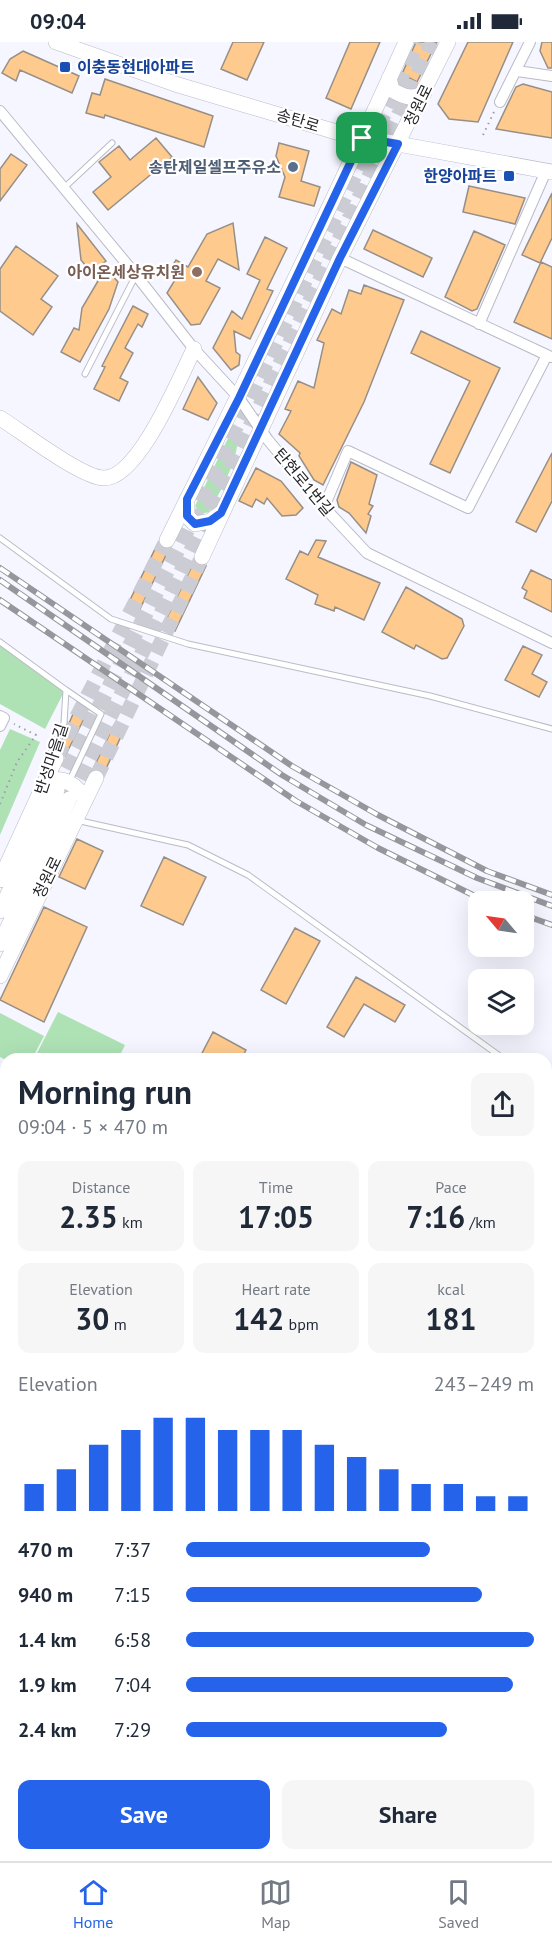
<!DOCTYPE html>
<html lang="en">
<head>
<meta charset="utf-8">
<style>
	body { margin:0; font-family:"PT Sans","Noto Sans KR",sans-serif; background:#f6f6f7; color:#1f2937; height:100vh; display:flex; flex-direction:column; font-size:22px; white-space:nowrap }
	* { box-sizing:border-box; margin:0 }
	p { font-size:20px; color:#747a83 }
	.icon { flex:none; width:33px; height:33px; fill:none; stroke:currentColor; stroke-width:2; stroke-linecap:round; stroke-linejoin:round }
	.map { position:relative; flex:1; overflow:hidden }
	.details { position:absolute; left:0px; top:1011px; width:552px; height:808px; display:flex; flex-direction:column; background:#fff; border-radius:18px 18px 0 0; box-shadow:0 6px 24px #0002 }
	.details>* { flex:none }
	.needle { width:39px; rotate:299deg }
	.fabs { position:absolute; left:468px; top:849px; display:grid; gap:12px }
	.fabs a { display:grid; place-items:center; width:66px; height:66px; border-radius:12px; background:#fff; box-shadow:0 6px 24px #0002; font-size:30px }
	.pin { position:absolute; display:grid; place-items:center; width:51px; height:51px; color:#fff; margin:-26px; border-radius:12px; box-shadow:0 3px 9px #0006 }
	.round { display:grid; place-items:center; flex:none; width:63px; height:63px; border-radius:12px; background:#f6f6f7 }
	.head { display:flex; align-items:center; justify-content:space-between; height:102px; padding:0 18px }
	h1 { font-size:33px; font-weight:700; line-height:45px }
	.metrics { display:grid; grid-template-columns:repeat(3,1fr); gap:9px; height:102px; padding:6px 18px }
	.metrics div { display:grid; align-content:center; border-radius:12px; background:#f6f6f7; text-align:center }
	.metrics b { font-size:30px; font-weight:700 }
	.metrics small { font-size:16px; font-weight:400 }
	.metrics p { font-size:16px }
	.chart { height:168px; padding:12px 18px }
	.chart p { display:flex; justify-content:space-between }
	.chart svg { width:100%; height:108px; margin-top:6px; stroke:#2563eb; stroke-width:6 }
	.button { display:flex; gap:12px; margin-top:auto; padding:12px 18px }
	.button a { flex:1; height:69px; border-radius:12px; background:#2563eb; color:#fff; font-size:24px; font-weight:700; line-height:69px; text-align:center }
	.button a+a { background:#f6f6f7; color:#1f2937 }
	ul { padding:0 18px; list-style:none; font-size:20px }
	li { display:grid; grid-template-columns:96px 72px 1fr; align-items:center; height:45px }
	li i { height:15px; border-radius:8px; background:#2563eb }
	.status { display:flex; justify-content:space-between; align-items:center; height:42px; padding:0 30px; background:#fff; direction:ltr }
	.status svg { height:16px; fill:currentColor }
	.menu { display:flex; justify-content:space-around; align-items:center; height:84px; border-top:2px solid #e0e1e3; background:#fff; font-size:16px; color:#747a83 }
	.menu a { display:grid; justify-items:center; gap:3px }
	.menu .selected { color:#2563eb }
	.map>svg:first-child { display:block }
	.green { fill:#aee2b5 }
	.building { fill:#feca8e; stroke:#978f87; stroke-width:1.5 }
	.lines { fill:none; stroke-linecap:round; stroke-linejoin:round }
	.secondary-tunnel { stroke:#cbccd4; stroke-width:15; stroke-dasharray:15 8; stroke-linecap:butt }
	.lane-casing { stroke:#babbc6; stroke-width:7 }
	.street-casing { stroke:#babbc6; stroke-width:12 }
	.secondary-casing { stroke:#babbc6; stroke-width:16 }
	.path { stroke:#9e9fa6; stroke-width:2; stroke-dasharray:1.5 4.5; stroke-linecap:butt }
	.lane { stroke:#fff; stroke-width:5 }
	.street { stroke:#fff; stroke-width:10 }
	.secondary { stroke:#fff; stroke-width:15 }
	.rail-casing { stroke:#96979d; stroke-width:6 }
	.rail { stroke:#fff; stroke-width:4; stroke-dasharray:11; stroke-linecap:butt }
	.secondary-bridge-casing { stroke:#babbc6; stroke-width:16; stroke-linecap:butt }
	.secondary-bridge { stroke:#fff; stroke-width:15 }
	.route-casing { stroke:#fff; stroke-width:12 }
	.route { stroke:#2563eb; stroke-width:8 }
	.transit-dot { fill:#1a4fb4; stroke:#fff; stroke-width:2 }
	.service-dot { fill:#5c6f8a; stroke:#fff; stroke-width:2 }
	.education-dot { fill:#8d6e63; stroke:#fff; stroke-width:2 }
	.labels { text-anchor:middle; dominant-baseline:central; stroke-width:4.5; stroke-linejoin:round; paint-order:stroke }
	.transit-label { font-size:16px; font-weight:bold; fill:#164399; stroke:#fff; text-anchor:start }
	.street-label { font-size:16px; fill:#252529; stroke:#fff }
	.service-label { font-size:16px; font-weight:bold; fill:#4e5e75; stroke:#fff; text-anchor:end }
	.education-label { font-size:16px; font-weight:bold; fill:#785e54; stroke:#fff; text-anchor:end }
</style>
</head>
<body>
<div class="status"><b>09:04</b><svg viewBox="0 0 49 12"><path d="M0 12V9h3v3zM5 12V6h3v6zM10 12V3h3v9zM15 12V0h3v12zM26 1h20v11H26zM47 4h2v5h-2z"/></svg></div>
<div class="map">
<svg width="552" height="1819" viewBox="0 0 552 1819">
	<rect width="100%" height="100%" fill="#f5f6ff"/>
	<path class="green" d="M235,382C246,406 221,448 209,470L200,472L195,464Z
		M0,600L65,648L45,687L0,662Z
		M10,687L40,700L0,793V708Z
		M58,970L125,1003L118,1017H34Z
		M0,971L44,994L32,1017L6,1018L0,1015Z
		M0,1108L6,1111V1258L0,1254Z
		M552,1649V1819H547L550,1813L546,1811V1660Z"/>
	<path class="building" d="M233,0H264L247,38L221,27Z
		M350,0H380L351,67L326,56Z
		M416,0H437L417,40L402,32Z
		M468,0H513L478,80L449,77L438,62Z
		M542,0H552V26H548L540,9Z
		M23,9L79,34L72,51L20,28L16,39L2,31L10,17Z
		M105,37L213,74L204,105L105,73L104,76L86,71L92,51L100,53Z
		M523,42L552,50V96L496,87L516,45Z
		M156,96L172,115L108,168L93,150L111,135L99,120L119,104L130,118Z
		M279,101L309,109L301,139L320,145L314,164L279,155L285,135L276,114Z
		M11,112L27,123L0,159V127Z
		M469,144L525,156L515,182L463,170Z
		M552,151V196L540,221L522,213Z
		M233,181L239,228L218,217L206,239L220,246L200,282L191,283L167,251L178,233L170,228L176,218L188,225L207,192Z
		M77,182L106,219L102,222L118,240L109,267L80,320L61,310L74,286L79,288L82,266L98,239L81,218Z
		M373,188L432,216L423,235L364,207Z
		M474,189L505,203L477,267L472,269L445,255Z
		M265,195L287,206L267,247L273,249L250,297L234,289L236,310L240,313L239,323L231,328L213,306L232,269L242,277L260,238L247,232Z
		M16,204L58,234L41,257L52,265L33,293L0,269V227Z
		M541,220L552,225V297L514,280Z
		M364,243L404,258L364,360L323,443L314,438L299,414L300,411L279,392L291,369L285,367L298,339L314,346L324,301L317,298L332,267L341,272L349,248L361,252Z
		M133,264L148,272L142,285L138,282L125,306L133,311L120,336L128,340L119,359L94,347L105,325L102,324Z
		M421,289L500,326L450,431L430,422L470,339L411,311Z
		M198,335L217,361L208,378L183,367Z
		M552,411V459L536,490L516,480Z
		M351,420L377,433L369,462L373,464L368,472L371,474L366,491L349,471L339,465L337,458Z
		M256,426L281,439L303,466L296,473L282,474L267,456L264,462L256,457L252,465L239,459Z
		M316,498L326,499L318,515L380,541L364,578L335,565L334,569L315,562L318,553L286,537L300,509L308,513Z
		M158,501L162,506L169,507L138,571L126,566Z
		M194,520L198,524H206L175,589L163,584Z
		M531,528L552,538V570L524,556L527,549L522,546Z
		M406,545L462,577L464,584L447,616L442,617L416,603L414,607L382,590Z
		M523,604L542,613L532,632L547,640L539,655L505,638Z
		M76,665L87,671L65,714L58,707Z
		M114,683L124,688L104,731L93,727Z
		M77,797L103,809L85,847L59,835Z
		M164,815L206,835L183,883L141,864Z
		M44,865L87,885L44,980L0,958Z
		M295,886L320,899L286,962L261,948Z
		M356,935L405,963L395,980L364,962L344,995L327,985Z
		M213,990L246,1008L241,1017H199Z"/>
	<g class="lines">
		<path class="secondary-tunnel" d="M56,716L167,498
			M96,736L202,515
			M57,748L179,506L418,0
			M69,757L148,599L433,0"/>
		<g class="lane-casing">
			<path id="lane" d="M65,145L112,101
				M85,332L136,233
				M0,496L111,577L188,602L430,654L552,687
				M0,600L66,648L64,681L49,715
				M66,648L101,672L70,738
				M76,778L188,803L248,833L504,1017
				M546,1047L552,1051"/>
		</g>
		<g class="street-casing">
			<path id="street" d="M517,29L552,34
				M500,60L530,0
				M0,69L136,233L194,307L239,356L268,398L324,465L367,511L552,601
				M340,216L551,315
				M479,282L546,129
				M324,465L348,409L468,466L547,313
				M0,674L4,676L0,684
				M0,1301L6,1308
				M0,1331L6,1320
				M0,1513L6,1501
				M0,1545L6,1549"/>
		</g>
		<g class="secondary-casing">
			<path id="secondary" d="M56,0L175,42L343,92L552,130
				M389,36L392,48C404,55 412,58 424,51
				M0,376C21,389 82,436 104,436C139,436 180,335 194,307
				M187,457V474L195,482L210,479L221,471
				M167,498C249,333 330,168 406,0
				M202,515L340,216L448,0
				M46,740C62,733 79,743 85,759
				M0,838L56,716
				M0,869L57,748
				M0,902L69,757
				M0,934L96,736
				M0,1614L6,1617
				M367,1814L377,1819
				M433,1819L437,1814"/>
		</g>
		<path class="path" d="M483,93L494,70
			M0,762L17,720L36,693L14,682
			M0,1123L6,1125
			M0,1233L6,1238
			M0,1259L6,1263
			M0,1456L6,1460
			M546,1693L552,1697
			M546,1718L552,1717
			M550,1734L552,1735
			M0,1813L6,1802"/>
		<use href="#lane" class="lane"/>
		<use href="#street" class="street"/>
		<use href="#secondary" class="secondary"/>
		<g class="rail-casing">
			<path id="rail" d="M0,526L292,724L378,773L487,829L552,853
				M0,538L282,733L366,783L477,836L552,864
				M0,558L296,759L378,806L487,860
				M524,873L552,883"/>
		</g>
		<use href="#rail" class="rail"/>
		<g class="secondary-bridge-casing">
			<path id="secondary-bridge" d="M546,1609L552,1597"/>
		</g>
		<use href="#secondary-bridge" class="secondary-bridge"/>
	</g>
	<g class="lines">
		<g class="route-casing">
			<path id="route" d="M362,96L398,102L340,216L221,471L210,479L195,482L187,474V457L239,356Z"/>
		</g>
		<use href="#route" class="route"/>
	</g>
	<g class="transit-dot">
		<rect x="59" y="19" width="12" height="12" rx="3"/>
		<rect x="503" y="128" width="12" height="12" rx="3"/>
	</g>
	<circle class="service-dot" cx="293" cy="125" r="6"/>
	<circle class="education-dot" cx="197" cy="230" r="6"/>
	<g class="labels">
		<g class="transit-label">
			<text x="77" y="25">이충동현대아파트</text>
			<text x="497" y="134" text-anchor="end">한양아파트</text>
		</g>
		<g class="street-label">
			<text transform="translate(418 63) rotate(-64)">청원로</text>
			<text transform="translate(298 78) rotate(17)">송탄로</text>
			<text transform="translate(304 440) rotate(50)">탄현로1번길</text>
			<text transform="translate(51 717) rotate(-72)">반성마을길</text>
			<text transform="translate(47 835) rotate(-64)">청원로</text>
		</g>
		<g class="service-label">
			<text x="281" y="125">송탄제일셀프주유소</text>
		</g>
		<g class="education-label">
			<text x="185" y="230">아이온세상유치원</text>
		</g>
	</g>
</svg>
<div class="fabs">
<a><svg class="needle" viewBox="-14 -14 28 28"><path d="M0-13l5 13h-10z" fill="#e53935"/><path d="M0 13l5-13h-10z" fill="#747a83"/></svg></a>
<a><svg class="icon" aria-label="layers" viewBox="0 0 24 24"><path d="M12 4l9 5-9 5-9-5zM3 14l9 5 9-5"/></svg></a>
</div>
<div class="pin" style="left:362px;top:96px;background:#1e9e55"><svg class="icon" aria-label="arrive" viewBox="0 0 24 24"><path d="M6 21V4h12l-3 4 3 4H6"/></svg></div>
<section class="details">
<div class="head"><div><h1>Morning run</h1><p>09:04 · 5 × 470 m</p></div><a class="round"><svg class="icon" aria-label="share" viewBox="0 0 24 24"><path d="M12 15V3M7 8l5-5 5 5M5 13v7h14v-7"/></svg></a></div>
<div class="metrics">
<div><p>Distance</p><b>2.35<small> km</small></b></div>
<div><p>Time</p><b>17:05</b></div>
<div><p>Pace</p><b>7:16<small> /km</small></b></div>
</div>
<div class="metrics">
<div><p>Elevation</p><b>30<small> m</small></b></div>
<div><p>Heart rate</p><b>142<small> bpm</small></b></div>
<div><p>kcal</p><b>181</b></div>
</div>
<div class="chart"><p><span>Elevation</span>243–249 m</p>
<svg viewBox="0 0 160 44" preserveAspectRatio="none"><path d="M5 44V33M15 44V27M25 44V17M35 44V11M45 44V6M55 44V6M65 44V11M75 44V11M85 44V11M95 44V17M105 44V22M115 44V27M125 44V33M135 44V33M145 44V38M155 44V38"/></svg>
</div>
<ul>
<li><b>470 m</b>7:37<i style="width:70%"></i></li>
<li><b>940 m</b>7:15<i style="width:85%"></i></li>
<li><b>1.4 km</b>6:58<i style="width:100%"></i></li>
<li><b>1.9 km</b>7:04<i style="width:94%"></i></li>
<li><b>2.4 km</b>7:29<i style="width:75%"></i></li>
</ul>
<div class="button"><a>Save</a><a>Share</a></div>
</section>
</div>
<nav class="menu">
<a class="selected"><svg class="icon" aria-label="home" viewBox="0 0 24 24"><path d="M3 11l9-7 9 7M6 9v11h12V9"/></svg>Home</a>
<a><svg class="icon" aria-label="map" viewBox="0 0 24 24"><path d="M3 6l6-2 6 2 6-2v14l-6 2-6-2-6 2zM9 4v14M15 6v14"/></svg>Map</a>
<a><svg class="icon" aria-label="saved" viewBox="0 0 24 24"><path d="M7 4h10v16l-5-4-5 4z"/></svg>Saved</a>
</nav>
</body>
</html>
